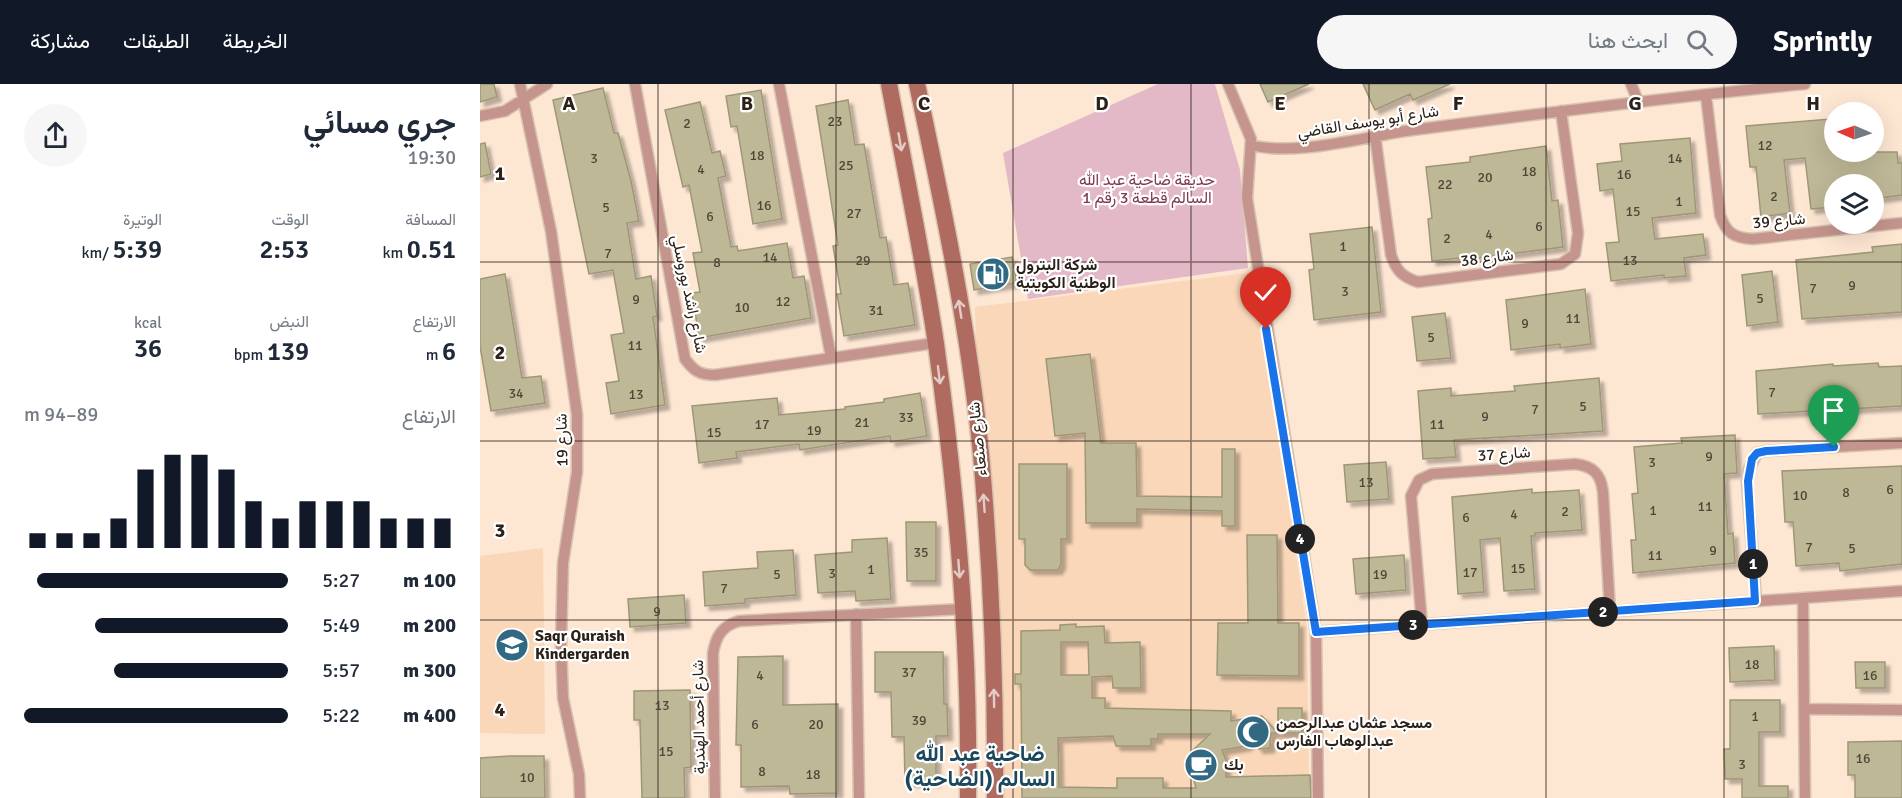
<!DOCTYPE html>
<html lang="ar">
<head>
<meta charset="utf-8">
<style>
	body { margin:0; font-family:Signika,Vazirmatn,sans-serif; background:#f6f6f7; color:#1f2937; direction:rtl; height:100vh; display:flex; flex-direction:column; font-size:22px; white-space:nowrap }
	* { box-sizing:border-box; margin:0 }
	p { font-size:20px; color:#747a83 }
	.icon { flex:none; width:33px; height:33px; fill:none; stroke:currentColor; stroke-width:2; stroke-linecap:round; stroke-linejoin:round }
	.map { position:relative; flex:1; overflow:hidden; direction:ltr }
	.side { display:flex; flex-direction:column; background:#fff; width:480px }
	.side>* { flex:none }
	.needle { width:39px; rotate:272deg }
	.buttons { position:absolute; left:1344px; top:18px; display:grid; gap:12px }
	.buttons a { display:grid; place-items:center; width:60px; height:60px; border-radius:50%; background:#fff; box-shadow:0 6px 24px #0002; font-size:30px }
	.pin { position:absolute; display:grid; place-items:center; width:51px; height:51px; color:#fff; margin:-62px -26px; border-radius:50% 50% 50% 0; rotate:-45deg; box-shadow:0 0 6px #0007 }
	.pin .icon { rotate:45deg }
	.km { position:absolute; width:30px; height:30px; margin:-15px; border-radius:50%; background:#222; color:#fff; font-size:16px; line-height:30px; text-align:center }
	.round { display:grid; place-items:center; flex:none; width:63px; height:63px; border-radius:32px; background:#f6f6f7 }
	.overview { display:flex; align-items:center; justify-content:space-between; height:102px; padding:0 24px }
	h1 { font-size:33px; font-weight:600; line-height:45px }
	.stats { display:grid; grid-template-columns:repeat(3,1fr); gap:9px; height:102px; padding:6px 24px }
	.stats div { display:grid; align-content:center }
	.stats b { font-size:26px; font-weight:600 }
	.stats small { font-size:16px; font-weight:400 }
	.stats p { font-size:16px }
	.chart { height:168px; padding:12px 24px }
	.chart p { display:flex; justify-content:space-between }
	.chart svg { width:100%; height:108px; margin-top:6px; stroke:#111827; stroke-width:6 }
	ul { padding:0 24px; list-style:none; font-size:20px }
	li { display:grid; grid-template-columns:96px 72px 1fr; align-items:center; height:45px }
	li i { height:15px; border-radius:8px; background:#111827 }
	header { display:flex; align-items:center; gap:36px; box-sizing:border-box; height:84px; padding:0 30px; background:#111827; color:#fff }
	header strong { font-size:28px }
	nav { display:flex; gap:33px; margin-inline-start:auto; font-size:21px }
	.search { width:420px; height:54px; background:#f6f6f7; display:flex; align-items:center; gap:15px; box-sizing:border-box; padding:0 21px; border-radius:33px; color:#747a83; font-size:22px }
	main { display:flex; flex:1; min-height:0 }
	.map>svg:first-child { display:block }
	.built { fill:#f9d7b8 }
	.green { fill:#e3b9c7 }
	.building { fill:#bfb897; stroke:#9e9777; stroke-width:1.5; fill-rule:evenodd; filter:url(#shadow) }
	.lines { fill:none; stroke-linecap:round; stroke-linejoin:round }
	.street-casing { stroke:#d7c3b1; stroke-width:13 }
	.secondary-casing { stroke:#d7c3b1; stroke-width:19 }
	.street { stroke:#c5958d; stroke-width:10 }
	.secondary { stroke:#af6b60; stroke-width:16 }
	.oneway { stroke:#e3cbc7 }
	.route-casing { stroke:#fff; stroke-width:12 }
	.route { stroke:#1a73e8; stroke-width:8 }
	.grid { fill:none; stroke:#2b2118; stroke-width:1.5; stroke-opacity:0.55 }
	.labels { text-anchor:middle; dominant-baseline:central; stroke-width:4.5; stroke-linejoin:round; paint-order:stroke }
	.number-label { font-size:14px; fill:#504738 }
	.street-label { font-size:16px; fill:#2b2118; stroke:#fff }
	.park-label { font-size:16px; fill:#7f3955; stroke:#fff }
	.poi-label { font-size:16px; font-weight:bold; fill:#2b2118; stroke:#fff; text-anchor:start }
	.district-label { font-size:22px; font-weight:bold; fill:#1b485d; stroke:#fff }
	.grid-label { font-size:20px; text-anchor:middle; font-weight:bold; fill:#2b2118; stroke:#fff; stroke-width:4.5; stroke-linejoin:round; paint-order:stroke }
</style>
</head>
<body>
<header>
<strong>Sprintly</strong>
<div class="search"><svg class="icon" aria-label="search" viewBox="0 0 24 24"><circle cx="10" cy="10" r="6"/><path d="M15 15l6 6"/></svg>ابحث هنا</div>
<nav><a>الخريطة</a><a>الطبقات</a><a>مشاركة</a></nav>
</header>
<main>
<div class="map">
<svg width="1422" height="714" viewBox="0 0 1422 714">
	<defs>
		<filter id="shadow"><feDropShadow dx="4.5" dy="4.5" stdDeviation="1.5" flood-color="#0004"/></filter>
	</defs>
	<rect width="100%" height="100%" fill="#fde6d2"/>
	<path class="built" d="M775,188L827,545L829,714H518L516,512L510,357L497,293L495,223Z
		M63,464L65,650L0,649V472Z"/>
	<path class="green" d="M678,0H735L760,86L768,184L548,215L523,69Z"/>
	<path class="building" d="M0,0H14L17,13L0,18Z
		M780,0H829L788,18Z
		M883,0H970L933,16L930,10L895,26Z
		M123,4L134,49H138L151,97L159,137L147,139L156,195L171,192L177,232L173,233L185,321L131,330L126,299L139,297L131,251L144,249L133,186L109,190L73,16Z
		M281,6L302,135L273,140L257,42L251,43L246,12Z
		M368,16L375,61L384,60L400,154L406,153L414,201L428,199L435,241L364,252L357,210H361L353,162L358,161L336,22Z
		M220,18L232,69L240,67L246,92L238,94L251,163L257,162L258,167L307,159L313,194L324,192L331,234L219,254L212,209L220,208L213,169L222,168L209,101L203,103L185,26Z
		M1351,35L1354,68H1417L1418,79H1422V111L1394,115V100H1354V123L1331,125L1325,74L1304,76L1310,129L1281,133L1276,83H1270L1266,42Z
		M1210,54L1216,129L1172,134L1175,155L1223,150L1226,171L1204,174L1206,192L1184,194V191L1131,197L1126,159L1139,158L1133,105L1120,107L1117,80L1142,77L1140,60Z
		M5,59L11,90L0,93V60Z
		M1066,62L1072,117L1078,116L1083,163L997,174V172L952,177L948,135L952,134L946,83L990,78V73Z
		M892,143L901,228L834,236L829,186L834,185L830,150Z
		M1422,160V228L1322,235L1316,176L1393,168L1392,163Z
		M532,173L537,199L494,206L490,180Z
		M1292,187L1298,238L1267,242L1262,191Z
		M25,190L42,294L61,292L65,319L11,327L0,262V195Z
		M1105,205L1111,260L1080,264V260L1031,266L1026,216Z
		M965,229L971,274L937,277L932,233Z
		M610,270L621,359H656L657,412L742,413V365H755V442H742V427L657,425V439H606L605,349L575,352L566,275Z
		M1398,279L1399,283L1422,282V322L1278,330L1276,287L1353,280V282Z
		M1119,294L1123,347L974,356L976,373L943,375L938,307L971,304V312L1035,307L1034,302Z
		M440,309L447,352L411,358L410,352L320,366L319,360L256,368L257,374L219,379L212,322L297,314L299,331L365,325V323L404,318V315Z
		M1255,351L1257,389L1244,390L1248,450L1253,449L1255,479L1153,489L1151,456H1156L1152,410L1158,409L1154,363L1202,359L1201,354Z
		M906,378L909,415L867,418L864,381Z
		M539,380H587V455H581V480L578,486H550L545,481V455H539Z
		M1422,382V480L1360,487L1359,479L1316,482L1313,438H1305L1302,387Z
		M1052,405V409L1099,406L1102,446L1055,449V452H1051L1055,505L1024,507L1020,454L1000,456L1004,508L978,510L972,413Z
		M426,438H456V497H427Z
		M767,451H797L798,539H819V592L737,591L738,539H768Z
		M407,454L411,515L376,517L375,507L338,509L335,471L372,468V456Z
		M313,466L316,511L265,515V519L225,522L223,488L278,484L277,468Z
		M924,471L926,506L876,510L873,475Z
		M204,511L206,539L150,543L148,515Z
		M596,540V543L624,542L625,559L660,558L661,604H633L632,592L612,593V614H625V624L751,627V637L782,632L798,649H791L790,664L779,665L773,655L767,662L742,666L746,676V693L830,691L831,714H542L541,600H535V590H541V547L580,546V541ZM581,558H608L609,591H581ZM678,650H730L711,668L708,675L716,704H683V694H637V704L579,703L578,654L633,652L636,662H671V655H678Z
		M1294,562L1295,596L1250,598L1249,564Z
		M395,568H463L464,620H467L468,652H456V698H425L424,653H412L411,608H395Z
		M303,572V621L358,620V709L310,710L309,702L261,703V661H256L258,573Z
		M1375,578H1405V604H1376Z
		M210,606L211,683L204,684L205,714H162L160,636H154V607Z
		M1250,616H1300V648H1279V702H1308V714H1262V695H1245L1244,665H1250Z
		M798,624H822V649H798Z
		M1422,657V714H1375V691H1368V658Z
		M30,672H64L65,714H0V674Z"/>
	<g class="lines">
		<g class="street-casing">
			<path id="street" d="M40,0L71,147L97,330V388L83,479L81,562L83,614L99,690L100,714
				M155,0L205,275C214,287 220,291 235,291L455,259
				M299,0L351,273
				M748,0L771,55L767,114L836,548L838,714
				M1151,0L1158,17
				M1226,11L1240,131C1246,149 1254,154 1273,155L1422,139
				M0,32L25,27L67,0
				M895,51L911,171C916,186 922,193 938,198L1081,180L1095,170L1098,149L1081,27
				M771,61C816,73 886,52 933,46C1064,29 1194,13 1325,0
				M1323,514L1325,714
				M1276,517L1267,397L1269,385L1277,369L1286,367L1422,359
				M376,530L379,714
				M942,540L931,412L939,396L952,390L1095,380C1113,382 1121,390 1123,408L1130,527
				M836,548L1422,507
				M1326,625L1422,626
				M235,714L233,569C236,552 242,542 259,537L483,525"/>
		</g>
		<g class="secondary-casing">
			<path id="secondary" d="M409,0C425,86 443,173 456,260C477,410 490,563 488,714
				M437,0C463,122 489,246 501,370C511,485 516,599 515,714"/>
		</g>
		<use href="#street" class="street"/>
		<use href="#secondary" class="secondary"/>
	</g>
	<defs><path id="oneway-shaft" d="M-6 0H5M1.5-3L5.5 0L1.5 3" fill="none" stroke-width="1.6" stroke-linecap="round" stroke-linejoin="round" transform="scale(1.5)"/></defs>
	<g class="oneway">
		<use href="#oneway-shaft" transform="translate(420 58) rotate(80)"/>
		<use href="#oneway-shaft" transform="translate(480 225) rotate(-99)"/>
		<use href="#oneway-shaft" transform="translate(459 291) rotate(83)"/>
		<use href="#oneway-shaft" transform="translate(504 419) rotate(-94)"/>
		<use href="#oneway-shaft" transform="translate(479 485) rotate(86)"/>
		<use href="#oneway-shaft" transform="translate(514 614) rotate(-91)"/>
	</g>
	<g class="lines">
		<g class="route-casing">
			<path id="route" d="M786,245L836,548L1275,517L1268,397L1272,375L1277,369L1286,367L1354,363"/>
		</g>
		<use href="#route" class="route"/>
	</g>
	<path class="grid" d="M178,0V714M356,0V714M533,0V714M711,0V714M889,0V714M1066,0V714M1244,0V714M0,178H1422M0,357H1422M0,536H1422"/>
	<defs>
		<g id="fuel-disc" transform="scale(1.725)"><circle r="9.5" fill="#316983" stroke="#fff"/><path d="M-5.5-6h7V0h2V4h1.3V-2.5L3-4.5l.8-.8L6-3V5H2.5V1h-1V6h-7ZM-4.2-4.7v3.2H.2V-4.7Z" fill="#fff"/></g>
		<g id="school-disc" transform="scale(1.725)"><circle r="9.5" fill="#316983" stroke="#fff"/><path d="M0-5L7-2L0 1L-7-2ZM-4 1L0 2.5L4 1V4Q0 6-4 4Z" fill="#fff"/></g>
		<g id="mosque-disc" transform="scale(1.725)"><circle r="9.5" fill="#316983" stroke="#fff"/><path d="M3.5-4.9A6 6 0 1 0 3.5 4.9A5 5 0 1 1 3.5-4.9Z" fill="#fff"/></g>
		<g id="cafe-disc" transform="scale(1.725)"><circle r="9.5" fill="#316983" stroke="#fff"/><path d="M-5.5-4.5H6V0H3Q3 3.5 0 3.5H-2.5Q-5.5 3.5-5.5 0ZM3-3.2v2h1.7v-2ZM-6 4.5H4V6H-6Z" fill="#fff"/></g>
	</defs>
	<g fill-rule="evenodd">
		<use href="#fuel-disc" x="513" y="190"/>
		<use href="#school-disc" x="32" y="561"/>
		<use href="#mosque-disc" x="773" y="648"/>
		<use href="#cafe-disc" x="721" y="681"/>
	</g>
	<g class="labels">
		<g class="number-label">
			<text x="355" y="37">23</text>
			<text x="207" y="39">2</text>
			<text x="1285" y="61">12</text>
			<text x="277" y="71">18</text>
			<text x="114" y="74">3</text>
			<text x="1195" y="74">14</text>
			<text x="366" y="81">25</text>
			<text x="221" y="85">4</text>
			<text x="1049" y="87">18</text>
			<text x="1144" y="90">16</text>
			<text x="1005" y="93">20</text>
			<text x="965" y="100">22</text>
			<text x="1294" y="112">2</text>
			<text x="1199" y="117">1</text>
			<text x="284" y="121">16</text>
			<text x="126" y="123">5</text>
			<text x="1153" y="127">15</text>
			<text x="374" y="129">27</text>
			<text x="230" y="132">6</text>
			<text x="1059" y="142">6</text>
			<text x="1009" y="150">4</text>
			<text x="967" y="154">2</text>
			<text x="863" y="162">1</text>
			<text x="128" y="169">7</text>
			<text x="290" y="173">14</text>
			<text x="383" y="176">29</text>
			<text x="1150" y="176">13</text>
			<text x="237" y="178">8</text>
			<text x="1372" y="201">9</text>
			<text x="1333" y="204">7</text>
			<text x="865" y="207">3</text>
			<text x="1280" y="214">5</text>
			<text x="156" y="215">9</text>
			<text x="303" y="217">12</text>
			<text x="262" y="223">10</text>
			<text x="396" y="226">31</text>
			<text x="1093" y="234">11</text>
			<text x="1045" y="239">9</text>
			<text x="951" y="253">5</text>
			<text x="155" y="261">11</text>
			<text x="1292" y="308">7</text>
			<text x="36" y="309">34</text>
			<text x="156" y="310">13</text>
			<text x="1103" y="322">5</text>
			<text x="1055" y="325">7</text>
			<text x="1005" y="332">9</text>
			<text x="426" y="333">33</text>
			<text x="382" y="338">21</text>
			<text x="282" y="340">17</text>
			<text x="957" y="340">11</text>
			<text x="334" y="346">19</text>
			<text x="234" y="348">15</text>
			<text x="1229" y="372">9</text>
			<text x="1172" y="378">3</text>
			<text x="886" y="398">13</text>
			<text x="1410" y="405">6</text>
			<text x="1366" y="408">8</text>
			<text x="1320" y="411">10</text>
			<text x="1225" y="422">11</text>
			<text x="1173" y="426">1</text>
			<text x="1085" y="427">2</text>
			<text x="1034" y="430">4</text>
			<text x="986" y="433">6</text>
			<text x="1329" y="463">7</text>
			<text x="1372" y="464">5</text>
			<text x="1233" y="466">9</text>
			<text x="441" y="468">35</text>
			<text x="1175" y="471">11</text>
			<text x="1038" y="484">15</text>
			<text x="391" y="485">1</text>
			<text x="990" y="488">17</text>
			<text x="352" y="489">3</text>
			<text x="297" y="490">5</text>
			<text x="900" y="490">19</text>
			<text x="244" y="504">7</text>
			<text x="177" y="527">9</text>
			<text x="1272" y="580">18</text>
			<text x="429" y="588">37</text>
			<text x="280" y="591">4</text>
			<text x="1390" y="591">16</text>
			<text x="182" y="621">13</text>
			<text x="1275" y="632">1</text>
			<text x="439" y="636">39</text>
			<text x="275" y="640">6</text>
			<text x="336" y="640">20</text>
			<text x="186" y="667">15</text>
			<text x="1383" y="674">16</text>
			<text x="1262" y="680">3</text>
			<text x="282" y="687">8</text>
			<text x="333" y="690">18</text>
			<text x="47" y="693">10</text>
		</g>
		<g class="street-label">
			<text transform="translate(888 38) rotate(-9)">شارع أبو يوسف القاضي</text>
			<text transform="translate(1299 137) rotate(-5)">شارع 39</text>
			<text transform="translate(1007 174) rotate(-7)">شارع 38</text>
			<text transform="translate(209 210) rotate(78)">شارع راشد بوروسلي</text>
			<text transform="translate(498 355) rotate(-96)">شارع صنعاء</text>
			<text transform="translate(82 356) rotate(-91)">شارع 19</text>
			<text transform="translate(1024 370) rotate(-4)">شارع 37</text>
			<text transform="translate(219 633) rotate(-91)">شارع أحمد الهندية</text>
		</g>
		<g class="park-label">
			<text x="667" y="96">حديقة ضاحية عبد الله<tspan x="667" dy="18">السالم قطعة 3 رقم 1</tspan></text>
		</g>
		<g class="poi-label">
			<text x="536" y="181">شركة البترول<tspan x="536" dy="18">الوطنية الكويتية</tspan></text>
			<text x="55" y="552">Saqr Quraish<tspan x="55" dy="18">Kindergarden</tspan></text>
			<text x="796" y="639">مسجد عثمان عبدالرحمن<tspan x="796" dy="18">عبدالوهاب الفارس</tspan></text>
			<text x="744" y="681">بك</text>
		</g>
		<g class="district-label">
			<text x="500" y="669">ضاحية عبد الله<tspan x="500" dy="25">السالم (الضاحية)</tspan></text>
		</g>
	</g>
	<g class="grid-label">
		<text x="89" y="26">A</text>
		<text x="267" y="26">B</text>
		<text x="444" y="26">C</text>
		<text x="622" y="26">D</text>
		<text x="800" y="26">E</text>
		<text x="978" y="26">F</text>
		<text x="1155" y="26">G</text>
		<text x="1333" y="26">H</text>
		<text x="20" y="96">1</text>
		<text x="20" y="275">2</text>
		<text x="20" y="453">3</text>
		<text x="20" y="632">4</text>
	</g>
</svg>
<div class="buttons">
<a><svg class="needle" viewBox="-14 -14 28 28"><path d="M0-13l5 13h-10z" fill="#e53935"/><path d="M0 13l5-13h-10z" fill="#747a83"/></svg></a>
<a><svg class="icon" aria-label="layers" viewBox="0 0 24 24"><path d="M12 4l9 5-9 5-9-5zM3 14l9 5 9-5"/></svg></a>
</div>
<div class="pin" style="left:1354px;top:363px;background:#1e9e55"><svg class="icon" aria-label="arrive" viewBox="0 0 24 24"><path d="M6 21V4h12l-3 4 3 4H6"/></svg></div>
<div class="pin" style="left:786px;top:245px;background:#d93025"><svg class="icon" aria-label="check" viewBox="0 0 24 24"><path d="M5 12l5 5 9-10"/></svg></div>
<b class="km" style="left:1273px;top:480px">1</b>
<b class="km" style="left:1123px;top:528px">2</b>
<b class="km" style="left:933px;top:541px">3</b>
<b class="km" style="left:820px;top:455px">4</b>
</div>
<section class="side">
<div class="overview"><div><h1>جري مسائي</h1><p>19:30</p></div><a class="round"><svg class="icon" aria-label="share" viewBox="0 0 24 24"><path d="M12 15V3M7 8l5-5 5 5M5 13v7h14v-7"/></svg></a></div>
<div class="stats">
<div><p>المسافة</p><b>0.51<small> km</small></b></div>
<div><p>الوقت</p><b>2:53</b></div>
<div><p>الوتيرة</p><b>5:39<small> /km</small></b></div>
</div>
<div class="stats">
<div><p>الارتفاع</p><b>6<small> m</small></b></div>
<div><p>النبض</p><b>139<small> bpm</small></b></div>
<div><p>kcal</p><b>36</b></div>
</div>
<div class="chart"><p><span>الارتفاع</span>89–94 m</p>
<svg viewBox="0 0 160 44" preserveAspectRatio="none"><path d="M5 44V38M15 44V38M25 44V38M35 44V32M45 44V12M55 44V6M65 44V6M75 44V12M85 44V25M95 44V32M105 44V25M115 44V25M125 44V25M135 44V32M145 44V32M155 44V32"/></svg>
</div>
<ul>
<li><b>100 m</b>5:27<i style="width:95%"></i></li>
<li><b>200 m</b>5:49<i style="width:73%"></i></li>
<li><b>300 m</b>5:57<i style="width:66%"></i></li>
<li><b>400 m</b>5:22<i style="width:100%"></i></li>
</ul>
</section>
</main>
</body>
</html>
